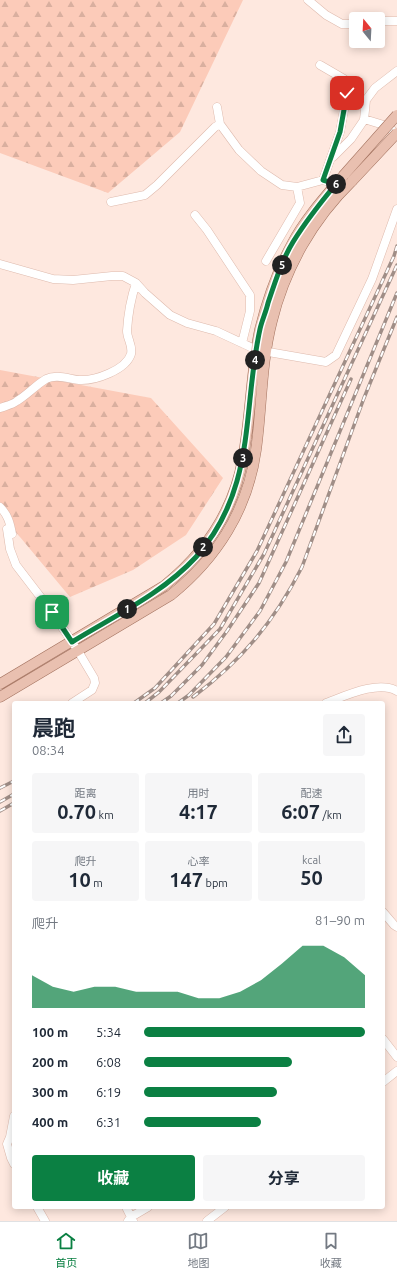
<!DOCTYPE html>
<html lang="zh">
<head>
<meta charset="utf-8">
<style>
	body { margin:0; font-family:Ubuntu,"Noto Sans SC",sans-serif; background:#f6f6f7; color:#1f2937; height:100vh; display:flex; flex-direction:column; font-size:15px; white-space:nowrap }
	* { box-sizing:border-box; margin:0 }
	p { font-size:13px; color:#747a83 }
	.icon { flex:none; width:22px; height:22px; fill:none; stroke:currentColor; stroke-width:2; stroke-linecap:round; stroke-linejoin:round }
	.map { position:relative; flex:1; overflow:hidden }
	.side { position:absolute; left:12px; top:701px; width:373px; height:508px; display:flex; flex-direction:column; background:#fff; border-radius:4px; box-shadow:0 2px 10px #0003 }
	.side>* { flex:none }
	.needle { width:26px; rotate:342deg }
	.fabs { position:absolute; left:349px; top:12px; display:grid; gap:8px }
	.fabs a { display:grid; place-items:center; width:36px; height:36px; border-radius:4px; background:#fff; box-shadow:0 2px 10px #0003; font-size:20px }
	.pin { position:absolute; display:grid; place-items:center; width:34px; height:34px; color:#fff; margin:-17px; border-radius:8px; box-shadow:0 2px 6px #0006 }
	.km { position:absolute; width:20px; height:20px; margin:-10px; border-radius:50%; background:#222; color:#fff; font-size:11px; line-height:20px; text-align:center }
	.round { display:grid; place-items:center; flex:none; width:42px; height:42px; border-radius:4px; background:#f6f6f7 }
	.summary { display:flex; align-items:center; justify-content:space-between; height:68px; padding:0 20px }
	h1 { font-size:22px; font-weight:700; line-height:30px }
	.stats { display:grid; grid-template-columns:repeat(3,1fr); gap:6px; height:68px; padding:4px 20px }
	.stats div { display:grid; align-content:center; border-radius:4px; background:#f6f6f7; text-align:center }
	.stats b { font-size:20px; font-weight:700 }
	.stats small { font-size:11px; font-weight:400 }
	.stats p { font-size:11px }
	.chart { height:112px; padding:8px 20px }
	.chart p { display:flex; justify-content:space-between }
	.chart svg { width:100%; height:72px; margin-top:4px; fill:#0b8043; opacity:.7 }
	.primary-button { display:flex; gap:8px; margin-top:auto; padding:8px 20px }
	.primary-button a { flex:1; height:46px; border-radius:4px; background:#0b8043; color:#fff; font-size:16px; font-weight:700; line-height:46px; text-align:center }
	.primary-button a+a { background:#f6f6f7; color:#1f2937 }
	ul { padding:0 20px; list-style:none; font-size:13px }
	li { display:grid; grid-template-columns:64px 48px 1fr; align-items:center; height:30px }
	li i { height:10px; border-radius:5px; background:#0b8043 }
	.menu { display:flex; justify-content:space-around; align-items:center; height:56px; border-top:1px solid #e0e1e3; background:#fff; font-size:11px; color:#747a83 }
	.menu a { display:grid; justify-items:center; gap:2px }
	.menu .on { color:#0b8043 }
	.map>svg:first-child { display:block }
	.forest { fill:url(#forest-firs) }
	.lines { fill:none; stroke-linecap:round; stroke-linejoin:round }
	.minor-casing { stroke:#debaad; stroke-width:9 }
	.major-casing { stroke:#a47360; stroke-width:11 }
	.minor { stroke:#fff; stroke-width:8 }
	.major { stroke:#e9c0b0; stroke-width:10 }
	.rail-casing { stroke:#a08e87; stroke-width:3.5 }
	.rail { stroke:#fff; stroke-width:2; stroke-dasharray:6; stroke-linecap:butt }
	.major-bridge-casing { stroke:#a47360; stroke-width:11; stroke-linecap:butt }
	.major-bridge { stroke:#e9c0b0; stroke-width:10 }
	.route-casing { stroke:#fff; stroke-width:8 }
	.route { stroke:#0b8043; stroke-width:5 }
</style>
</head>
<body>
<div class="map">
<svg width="397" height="1221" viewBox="0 0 397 1221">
	<defs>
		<pattern id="forest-firs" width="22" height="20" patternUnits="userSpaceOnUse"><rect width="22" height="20" fill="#fccbb9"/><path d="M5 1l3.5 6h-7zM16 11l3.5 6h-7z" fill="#d9af9f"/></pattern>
	</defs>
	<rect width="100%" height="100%" fill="#fee8df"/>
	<path class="forest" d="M0,0H243L180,132L108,193L0,153Z
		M0,370L151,398L223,478L186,535L133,570L70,597L0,513Z"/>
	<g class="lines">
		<g class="minor-casing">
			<path id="minor" d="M308,0L326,15L342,24H356
				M378,21H397
				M320,65L344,79L347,93L340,132L323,180
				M217,107L220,124L239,150L261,171L282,185L297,187L323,180L336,184
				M364,119L387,126L397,134
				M333,157L351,139L364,120L366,100L375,88L397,71
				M111,202L145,195L157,185L215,127L220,124
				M195,215L207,230L250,295V311L242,343
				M266,261L300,203L297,187
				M0,264L53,279L73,280L112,276H123L136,283L145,293L170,315L187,323L216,331L257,350L326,362L336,355L372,279L397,209
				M0,408C5,406 12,405 17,401C27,395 36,385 46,379C56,374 69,379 79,380C95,381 126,370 131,354C133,345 127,339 127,331C128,314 131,298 136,283
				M0,507C8,515 10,523 12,534
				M7,529L10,549L16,565L52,612L78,651L94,678L95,683L92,690L72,703
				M326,703C345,696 378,680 397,691
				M383,912L394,925L397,927
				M383,1039L397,1057
				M383,1082L397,1071
				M14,1116L10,1137L7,1144L11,1158L14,1164
				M37,1207L45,1221
				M126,1207L133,1221
				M128,1221L131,1217L148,1207
				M207,1221L225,1207"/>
		</g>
		<g class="major-casing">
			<path id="major" d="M0,684L164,586C205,553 234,510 243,458C251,415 251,371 260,329C267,301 279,268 292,244C305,219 325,197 343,176
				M0,697L171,595C217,558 248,509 256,450C262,407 261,363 272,321C285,268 313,219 352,181"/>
		</g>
		<use href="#minor" class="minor"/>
		<use href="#major" class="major"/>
		<g class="rail-casing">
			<path id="rail" d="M193,697C242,660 274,622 302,567L364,398L397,317
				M134,703L155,688L214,624L257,551L394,256L397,246
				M145,703L159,692L220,629L264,554L397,265
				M161,703L171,696L202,665L227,631L259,583L351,379
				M178,703L189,695L226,657L260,611L286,562L397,293
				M0,788L14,781
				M0,802L14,794
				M0,811L14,803"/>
		</g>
		<use href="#rail" class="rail"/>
		<g class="major-bridge-casing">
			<path id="major-bridge" d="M343,176L397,115
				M352,181L397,133"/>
		</g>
		<use href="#major-bridge" class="major-bridge"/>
	</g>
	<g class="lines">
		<g class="route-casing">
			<path id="route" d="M52,612L72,642C114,616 162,594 196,557C257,488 242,411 260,329C262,320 266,312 268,303C275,282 282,260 293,242C306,221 321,202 336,184L323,180L340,132L347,93"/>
		</g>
		<use href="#route" class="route"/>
	</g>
</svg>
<div class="fabs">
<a><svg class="needle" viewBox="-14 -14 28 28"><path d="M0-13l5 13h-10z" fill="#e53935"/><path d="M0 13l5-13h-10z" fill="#747a83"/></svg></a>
</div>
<div class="pin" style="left:52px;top:612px;background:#1e9e55"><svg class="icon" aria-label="arrive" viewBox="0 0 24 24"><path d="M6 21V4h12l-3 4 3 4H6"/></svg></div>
<div class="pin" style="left:347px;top:93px;background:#d93025"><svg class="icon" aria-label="check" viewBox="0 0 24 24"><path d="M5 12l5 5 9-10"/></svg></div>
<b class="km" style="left:127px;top:609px">1</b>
<b class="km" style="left:203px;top:547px">2</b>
<b class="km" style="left:243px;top:458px">3</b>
<b class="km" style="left:255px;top:360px">4</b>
<b class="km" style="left:282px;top:265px">5</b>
<b class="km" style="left:336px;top:184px">6</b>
<section class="side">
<div class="summary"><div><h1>晨跑</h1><p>08:34</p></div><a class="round"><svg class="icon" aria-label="share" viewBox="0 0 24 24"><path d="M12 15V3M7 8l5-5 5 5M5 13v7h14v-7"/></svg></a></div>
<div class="stats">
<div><p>距离</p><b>0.70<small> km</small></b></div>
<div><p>用时</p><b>4:17</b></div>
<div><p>配速</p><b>6:07<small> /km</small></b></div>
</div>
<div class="stats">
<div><p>爬升</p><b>10<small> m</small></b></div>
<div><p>心率</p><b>147<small> bpm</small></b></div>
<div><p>kcal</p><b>50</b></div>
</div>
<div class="chart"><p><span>爬升</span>81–90 m</p>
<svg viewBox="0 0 160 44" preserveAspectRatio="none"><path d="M0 44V24L10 31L20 34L30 31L40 31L50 34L60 34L70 34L80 38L90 38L100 34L110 27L120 17L130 6L140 6L150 13L160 24V44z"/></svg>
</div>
<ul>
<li><b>100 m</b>5:34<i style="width:100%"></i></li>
<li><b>200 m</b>6:08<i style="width:67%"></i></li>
<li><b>300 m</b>6:19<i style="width:60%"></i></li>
<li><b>400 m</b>6:31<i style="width:53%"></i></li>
</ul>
<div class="primary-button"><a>收藏</a><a>分享</a></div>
</section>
</div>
<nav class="menu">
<a class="on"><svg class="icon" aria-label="home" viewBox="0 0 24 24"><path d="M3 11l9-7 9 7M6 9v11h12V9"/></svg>首页</a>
<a><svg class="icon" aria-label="map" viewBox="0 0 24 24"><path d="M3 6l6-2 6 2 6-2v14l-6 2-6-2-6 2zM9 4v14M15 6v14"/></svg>地图</a>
<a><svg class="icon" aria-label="saved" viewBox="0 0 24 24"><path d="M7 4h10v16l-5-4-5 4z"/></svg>收藏</a>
</nav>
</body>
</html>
